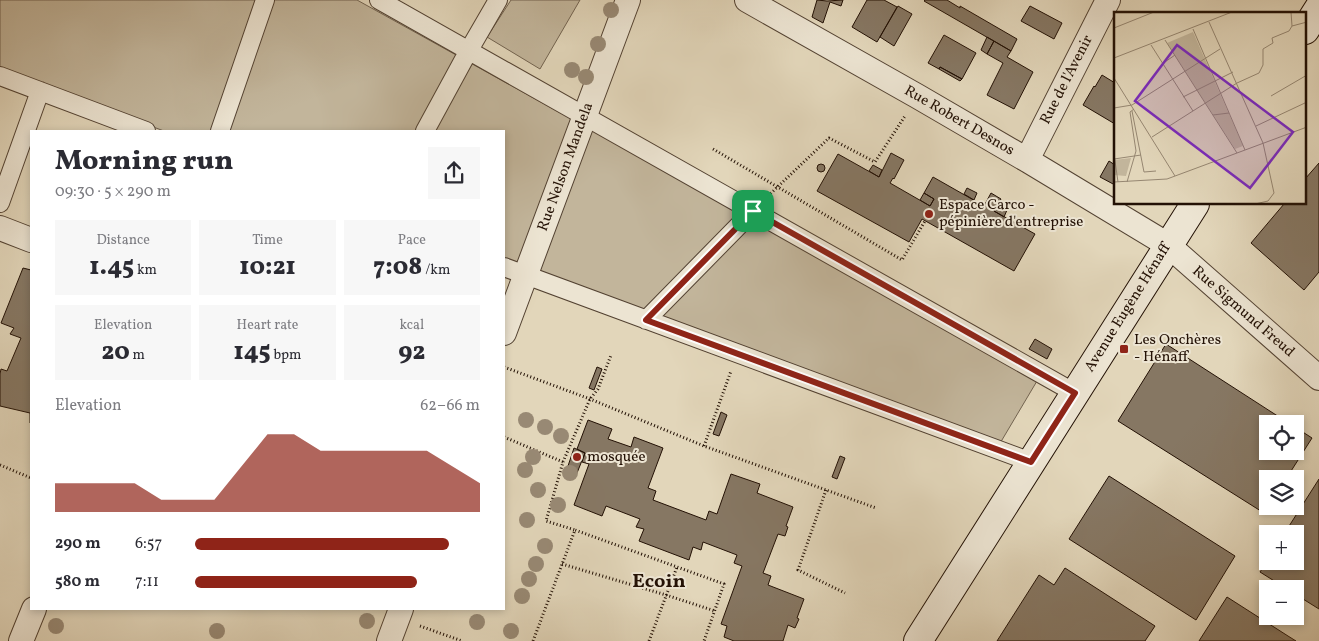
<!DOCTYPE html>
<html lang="en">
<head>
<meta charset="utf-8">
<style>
	body { margin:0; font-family:Vollkorn,serif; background:#f7f7f7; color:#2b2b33; height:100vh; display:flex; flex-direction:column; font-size:19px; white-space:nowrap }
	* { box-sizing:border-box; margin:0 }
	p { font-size:16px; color:#7c7c81 }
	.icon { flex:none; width:28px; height:28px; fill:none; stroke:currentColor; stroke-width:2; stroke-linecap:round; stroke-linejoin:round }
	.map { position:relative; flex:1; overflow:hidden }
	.details { position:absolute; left:30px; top:130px; width:475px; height:480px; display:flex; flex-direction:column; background:#fff; border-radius:0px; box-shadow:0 2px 8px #0003 }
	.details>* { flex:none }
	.buttons { position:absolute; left:1259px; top:415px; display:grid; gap:10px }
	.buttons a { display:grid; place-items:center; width:45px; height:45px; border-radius:0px; background:#fff; box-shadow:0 2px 8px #0003; font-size:25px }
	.pin { position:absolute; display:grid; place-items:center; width:42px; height:42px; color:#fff; margin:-21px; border-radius:10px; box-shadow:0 2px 8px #0006 }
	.round { display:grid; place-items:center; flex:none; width:52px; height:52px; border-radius:0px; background:#f7f7f7 }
	.headline { display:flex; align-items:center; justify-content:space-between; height:85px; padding:0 25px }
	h1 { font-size:28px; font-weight:800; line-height:38px }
	.metrics { display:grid; grid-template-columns:repeat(3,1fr); gap:8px; height:85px; padding:5px 25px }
	.metrics div { display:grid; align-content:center; border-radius:0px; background:#f7f7f7; text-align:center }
	.metrics b { font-size:25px; font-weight:800 }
	.metrics small { font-size:14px; font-weight:400 }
	.metrics p { font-size:14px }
	.chart { height:140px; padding:10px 25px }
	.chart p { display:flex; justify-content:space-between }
	.chart svg { width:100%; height:90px; margin-top:5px; fill:#8f2418; opacity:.7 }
	ul { padding:0 25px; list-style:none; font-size:16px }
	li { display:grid; grid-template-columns:80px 60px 1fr; align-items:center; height:38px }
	li i { height:12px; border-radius:6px; background:#8f2418 }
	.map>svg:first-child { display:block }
	.green { fill:#c2b59b; stroke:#726350 }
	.building { fill:#867763; stroke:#231105 }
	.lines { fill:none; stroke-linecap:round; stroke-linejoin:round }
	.pedestrian-casing { stroke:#534232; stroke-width:20 }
	.minor-casing { stroke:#534232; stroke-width:26 }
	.secondary-casing { stroke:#231105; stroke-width:30 }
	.path { stroke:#231105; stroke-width:3; stroke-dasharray:1 2.5; stroke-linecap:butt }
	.pedestrian { stroke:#ece4d2; stroke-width:18 }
	.minor { stroke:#ece4d2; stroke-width:24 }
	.secondary { stroke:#ece4d2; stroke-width:28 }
	.tree { fill:#988974 }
	.route-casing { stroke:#fff; stroke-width:10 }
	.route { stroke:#8f2418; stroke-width:6 }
	.poi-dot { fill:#8f2418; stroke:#ece4d2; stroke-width:2 }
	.labels { text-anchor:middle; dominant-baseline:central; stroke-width:4; stroke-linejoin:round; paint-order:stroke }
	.street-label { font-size:15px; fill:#231105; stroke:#ece4d2 }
	.poi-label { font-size:15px; fill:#231105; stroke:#ece4d2; text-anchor:start }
	.district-label { font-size:20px; font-weight:bold; fill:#231105; stroke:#ece4d2 }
	.inset-road { fill:none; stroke:#968772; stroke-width:1 }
	.view { fill:#7b2cbf; fill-opacity:0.15; stroke:#7b2cbf; stroke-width:2.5 }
	.inset-edge { fill:none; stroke:#231105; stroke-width:2.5 }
</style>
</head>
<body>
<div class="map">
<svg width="1319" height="641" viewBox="0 0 1319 641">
	<rect width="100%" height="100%" fill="#e2d6ba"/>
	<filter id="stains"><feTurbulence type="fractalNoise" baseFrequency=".004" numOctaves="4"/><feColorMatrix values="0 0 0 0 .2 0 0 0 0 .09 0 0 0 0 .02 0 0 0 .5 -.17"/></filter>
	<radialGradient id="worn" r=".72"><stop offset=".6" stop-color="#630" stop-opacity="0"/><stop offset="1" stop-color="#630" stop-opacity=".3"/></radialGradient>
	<path class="green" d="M0,0H357L557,111L752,215L1037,381L999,445L552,277L504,258V131H164L0,70Z
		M511,0H580L540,69L487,37Z"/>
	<path class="building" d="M817,0L827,1L843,0L841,6L830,2L823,23L812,17Z
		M867,0H884L897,7L877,42L852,27Z
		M925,0H947L960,8V6L1017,39L1011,51L924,1Z
		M898,6L912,14L894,46L880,37Z
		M1030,6L1062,23L1054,39L1021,21Z
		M944,35L976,53L962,79L940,67L939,69L928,63Z
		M987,37L994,41L987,54L981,50Z
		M994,41L1011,51L1007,57L1033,72L1014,109L987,95L1003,63L987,54Z
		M940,67L962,79L960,81L939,69Z
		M1102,75L1115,83V124L1083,105L1094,86L1095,87Z
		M891,153L904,160L894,179L893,178L890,183L930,206L934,199L924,193L933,177L984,206L991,193L1001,199L994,211L1035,234L1014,271L922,219L909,242L817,191L838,154L879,177Z
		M1109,161L1115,165V185L1100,177Z
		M1319,163V272L1304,290L1251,243L1284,204H1305V179Z
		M817 168a4 4 0 1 1 8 0a4 4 0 1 1-8 0Z
		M873,165L882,170L879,177L869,171Z
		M967,188L977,193L974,200L964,194Z
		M924,193L934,199L930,206L920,200Z
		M998,205L1007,210L1004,217L994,211Z
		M23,268L31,270V424L30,423V413L0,406V374L1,369L7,371L21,338L10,334L14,328L1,323Z
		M1035,339L1052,349L1047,359L1029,349Z
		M1166,344L1290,424H1268V451H1295V427L1312,438L1286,479H1268V506H1269L1264,513L1118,421Z
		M597,367L602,369L594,390L589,388Z
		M721,412L727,415L719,436L713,434Z
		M588,420L612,429L608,439L631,447L634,437L663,448L648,488L656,491L653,500L706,520L709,511L717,514L731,474L760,484L757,493L793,507L786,526L788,527L785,536L778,534L763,573L771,576L768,585L804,599L797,618L799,619L795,628L788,625L783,641H734L724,637L727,626L721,624L742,566L734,563L737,555L703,542L701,550L693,547L689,560L639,541L644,529L636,527L640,519L606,506L602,516L574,505L589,464L582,462L585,453L577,449Z
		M574,448L585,453L577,473L567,469Z
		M840,456L845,458L837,479L832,477Z
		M1109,476L1235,556L1196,620L1069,539Z
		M1319,479V609L1295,594V589H1287L1260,572L1268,560L1295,561V534H1284Z
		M1065,568L1155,626L1145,641H997L1039,575L1054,585Z
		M1227,597L1288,636L1296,641H1199Z"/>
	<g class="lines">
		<g class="pedestrian-casing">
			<path id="pedestrian" d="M379,0L1075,393
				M0,76L146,131
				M220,131L265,0
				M425,131L469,50L498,0
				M0,203L40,91
				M504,267L1031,462
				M646,320L753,211"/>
		</g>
		<g class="minor-casing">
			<path id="minor" d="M747,0L917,96L1027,160L1168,245L1319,378
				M1027,160L1108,0
				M0,228L31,240
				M504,333L628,0
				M21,641L34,609
				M389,641L401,609"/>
		</g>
		<g class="secondary-casing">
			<path id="secondary" d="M1305,30L1319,8
				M918,641L1195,204"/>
		</g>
		<path class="path" d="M713,149L902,260L925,221
			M768,196L829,138L875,162L905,116
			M504,367L590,399L704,446L876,508
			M504,437L563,462L546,521L575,530
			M704,446L731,371
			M563,462L590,399L598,389L611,355
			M0,465L31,478
			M826,490L798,570L845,593
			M562,564L666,595L715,611
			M420,626L462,641
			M533,641L575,530L724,584L704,641
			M649,641L677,567"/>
		<use href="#pedestrian" class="pedestrian"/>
		<use href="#minor" class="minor"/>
		<use href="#secondary" class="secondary"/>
	</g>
	<g class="tree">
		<circle cx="611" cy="10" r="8"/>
		<circle cx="598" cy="44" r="8"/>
		<circle cx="572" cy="70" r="8"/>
		<circle cx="586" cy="77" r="8"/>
		<circle cx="526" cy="420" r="8"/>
		<circle cx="545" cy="427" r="8"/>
		<circle cx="561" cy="436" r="8"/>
		<circle cx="533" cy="457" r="8"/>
		<circle cx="525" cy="470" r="8"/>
		<circle cx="570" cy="473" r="8"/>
		<circle cx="538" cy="490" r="8"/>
		<circle cx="558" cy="505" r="8"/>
		<circle cx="527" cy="520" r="8"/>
		<circle cx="545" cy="546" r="8"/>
		<circle cx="536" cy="564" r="8"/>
		<circle cx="529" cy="579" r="8"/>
		<circle cx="522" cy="596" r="8"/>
		<circle cx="367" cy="621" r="8"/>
		<circle cx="477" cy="622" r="8"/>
		<circle cx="56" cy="626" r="8"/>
		<circle cx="217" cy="631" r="8"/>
		<circle cx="511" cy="631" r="8"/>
	</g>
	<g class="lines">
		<g class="route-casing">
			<path id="route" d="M753,211L1075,393L1031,462L646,320Z"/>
		</g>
		<use href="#route" class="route"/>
	</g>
	<g class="poi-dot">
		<circle cx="929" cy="214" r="5"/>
		<rect x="1119" y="344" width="10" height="10" rx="2.5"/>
		<circle cx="577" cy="457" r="5"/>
	</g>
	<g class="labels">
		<g class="street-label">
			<text transform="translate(1067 80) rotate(-63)">Rue de l'Avenir</text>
			<text transform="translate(959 121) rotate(30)">Rue Robert Desnos</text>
			<text transform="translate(566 167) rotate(-70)">Rue Nelson Mandela</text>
			<text transform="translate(1128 308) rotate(-58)">Avenue Eugène Hénaff</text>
			<text transform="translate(1243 312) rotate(41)">Rue Sigmund Freud</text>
		</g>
		<g class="poi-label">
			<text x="939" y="205">Espace Carco -<tspan x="939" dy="17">pépinière d'entreprise</tspan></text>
			<text x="1134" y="340">Les Onchères<tspan x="1134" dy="17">- Hénaff</tspan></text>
			<text x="587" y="457">mosquée</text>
		</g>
		<g class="district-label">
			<text x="659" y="582">Ecoin</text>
		</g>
	</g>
	<g transform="translate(1114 12)">
		<rect width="192" height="192" fill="#e2d6ba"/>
		<path d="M79,20L129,134L121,137L53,31ZM17,146L12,164L0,163V148Z" fill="#c2b59b"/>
		<path class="inset-road" d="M177,0L178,14L193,10M95,10L149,131L160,181L154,189L141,192M0,16L40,0M79,17L131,138M51,28L123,141M37,33L79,99M0,46L118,0M48,52L61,43M0,66L61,164M157,84L193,63M69,85L119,60M0,96L18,93L106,37M18,99L30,160L42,159M99,103L115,101M142,114L193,90M38,125L123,71L145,61L149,53V37L159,31L158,26L175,19L178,14M0,142L4,170M0,147L27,143M0,170L53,167L193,115M13,170L22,139L16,100L20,97"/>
		<path class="view" d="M63,33L179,120L136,176L21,89Z"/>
		<rect width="192" height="192" class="inset-edge"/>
	</g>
	<rect width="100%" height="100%" filter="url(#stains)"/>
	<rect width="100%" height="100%" fill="url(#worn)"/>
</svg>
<div class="buttons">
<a><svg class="icon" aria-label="locate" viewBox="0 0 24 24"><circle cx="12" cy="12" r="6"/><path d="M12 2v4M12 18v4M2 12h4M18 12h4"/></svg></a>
<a><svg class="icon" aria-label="layers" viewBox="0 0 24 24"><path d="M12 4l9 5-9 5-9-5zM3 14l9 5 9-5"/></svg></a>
<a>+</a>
<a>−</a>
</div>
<div class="pin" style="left:753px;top:211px;background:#1e9e55"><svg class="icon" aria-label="arrive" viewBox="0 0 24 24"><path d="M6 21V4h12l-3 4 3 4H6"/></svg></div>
<section class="details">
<div class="headline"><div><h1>Morning run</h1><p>09:30 · 5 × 290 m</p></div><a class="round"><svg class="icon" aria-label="share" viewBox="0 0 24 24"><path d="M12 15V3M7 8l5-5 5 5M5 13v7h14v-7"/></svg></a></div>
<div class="metrics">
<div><p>Distance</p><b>1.45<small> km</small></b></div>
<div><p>Time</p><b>10:21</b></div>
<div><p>Pace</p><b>7:08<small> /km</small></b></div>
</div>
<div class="metrics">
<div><p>Elevation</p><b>20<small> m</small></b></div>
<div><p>Heart rate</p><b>145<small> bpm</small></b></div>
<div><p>kcal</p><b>92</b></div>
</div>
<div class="chart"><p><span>Elevation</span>62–66 m</p>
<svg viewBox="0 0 160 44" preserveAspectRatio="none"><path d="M0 44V30L10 30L20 30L30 30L40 38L50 38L60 38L70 22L80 6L90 6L100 14L110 14L120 14L130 14L140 14L150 22L160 30V44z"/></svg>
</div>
<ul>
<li><b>290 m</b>6:57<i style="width:89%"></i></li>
<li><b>580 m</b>7:11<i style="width:78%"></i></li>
</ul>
</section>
</div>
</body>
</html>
